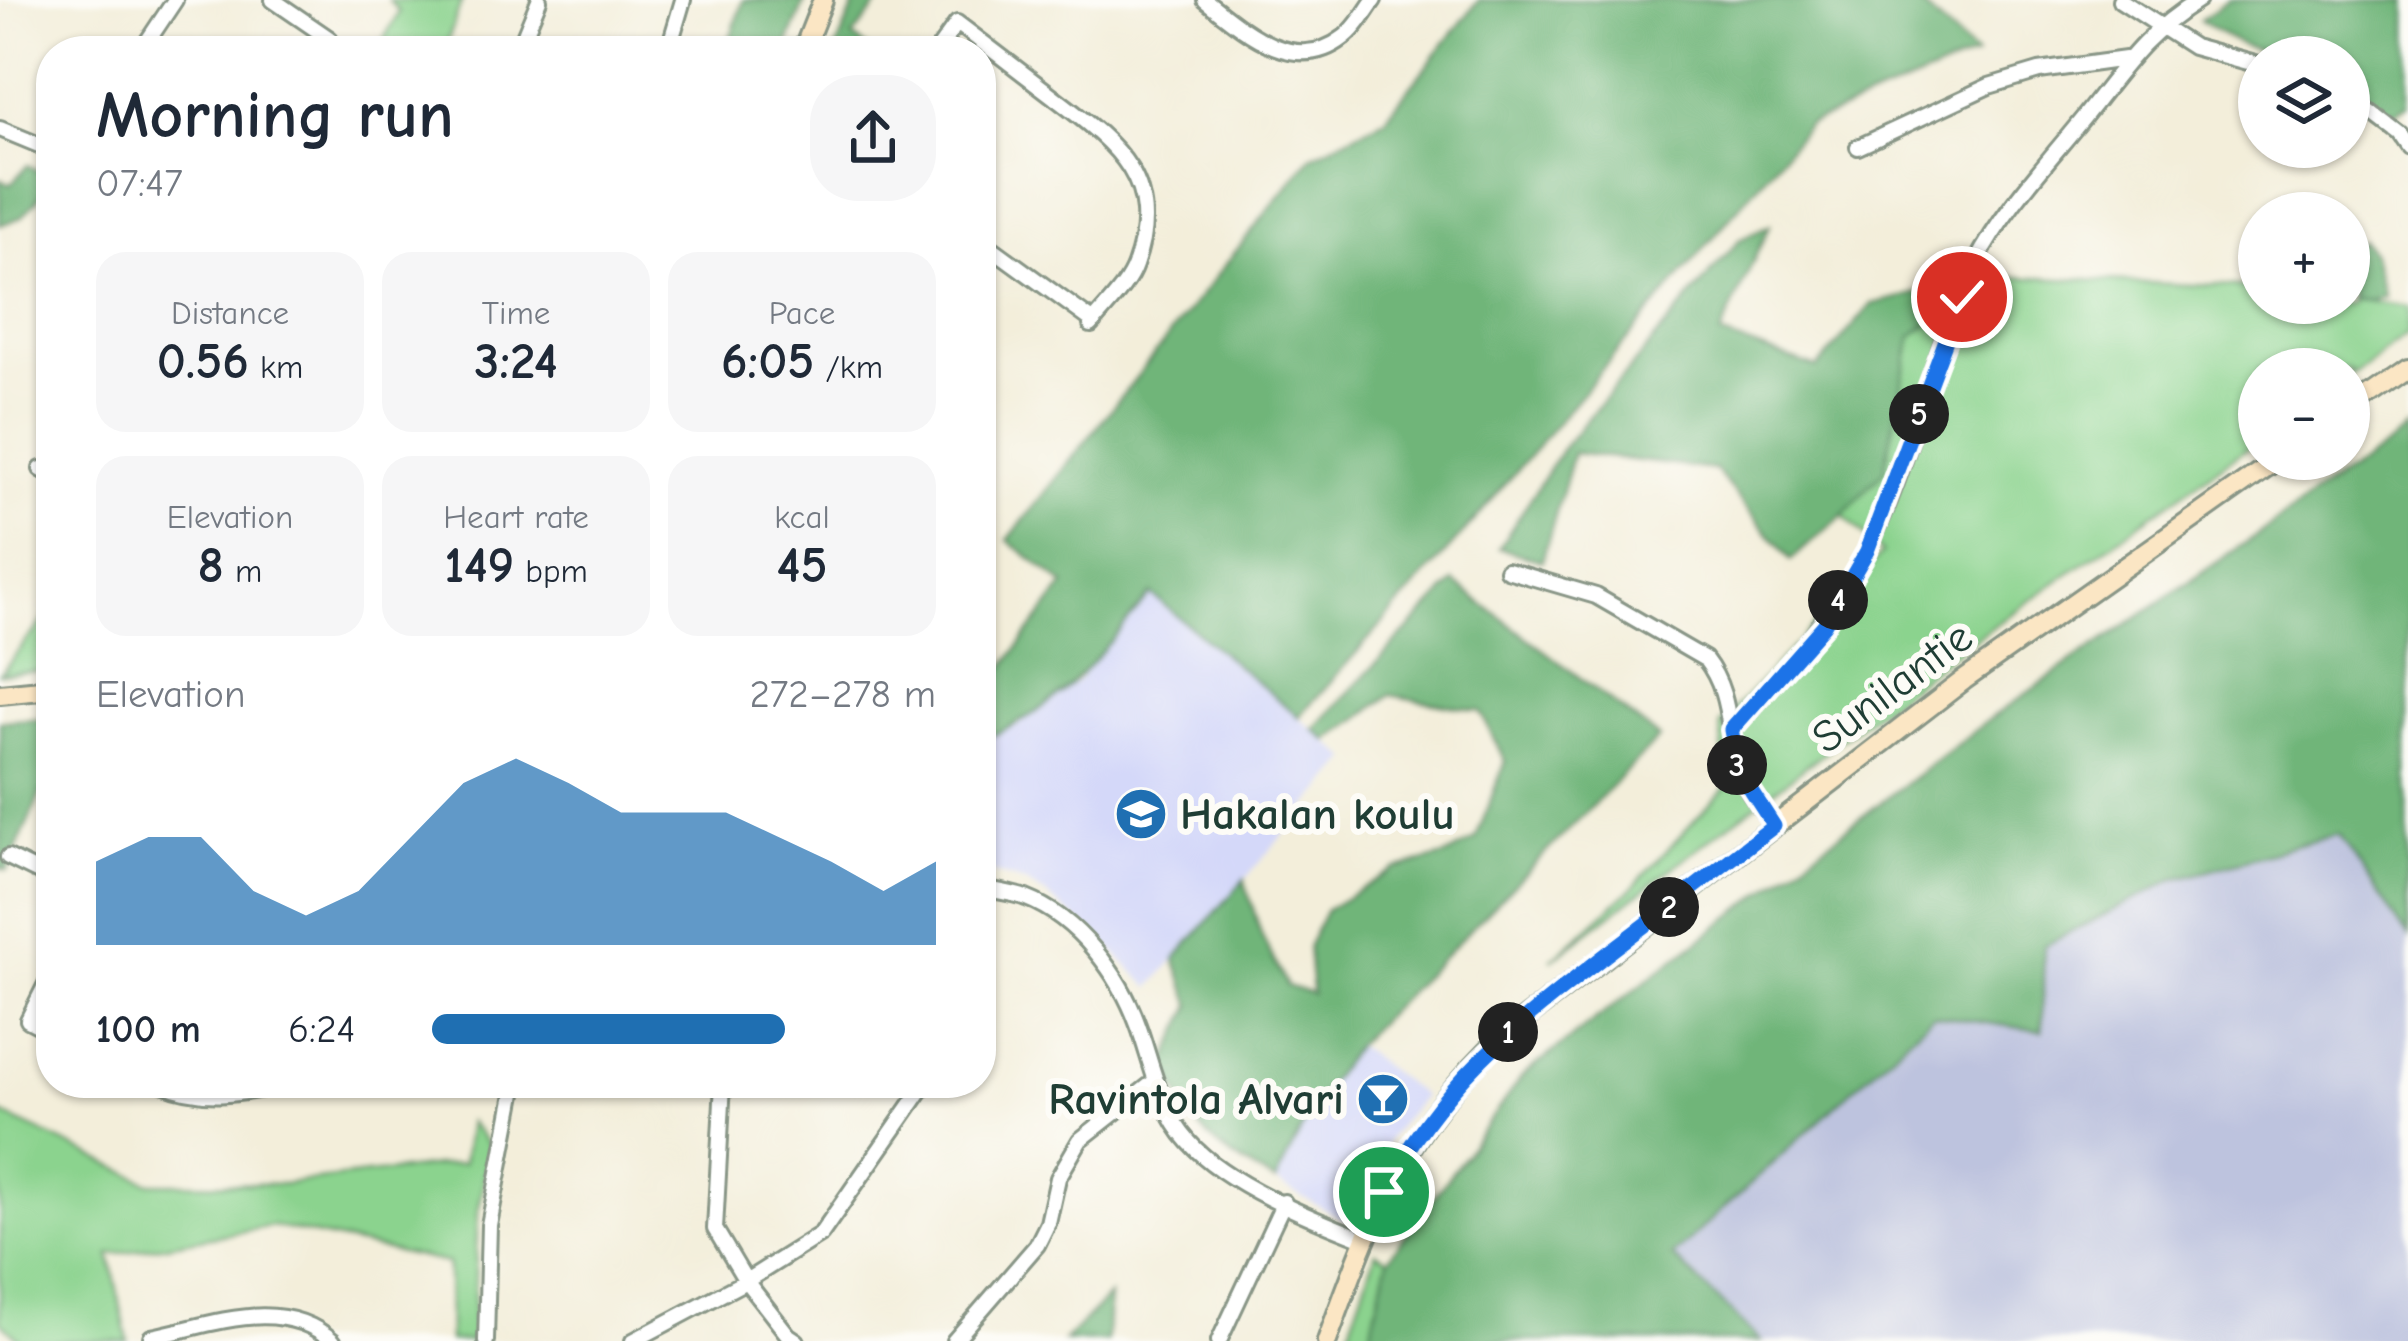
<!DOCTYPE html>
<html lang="en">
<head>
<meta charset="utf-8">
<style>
	body { margin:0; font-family:"Comic Neue",sans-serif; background:#f6f6f7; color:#1f2937; height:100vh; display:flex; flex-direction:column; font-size:45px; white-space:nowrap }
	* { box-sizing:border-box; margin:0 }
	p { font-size:39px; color:#747a83 }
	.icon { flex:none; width:66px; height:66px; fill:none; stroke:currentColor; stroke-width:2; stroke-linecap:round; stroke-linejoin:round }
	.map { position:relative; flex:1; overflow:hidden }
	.details { position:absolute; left:36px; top:36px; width:960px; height:1062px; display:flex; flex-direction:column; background:#fff; border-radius:48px; box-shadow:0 3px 9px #0004 }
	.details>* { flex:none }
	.fabs { position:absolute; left:2238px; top:36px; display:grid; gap:24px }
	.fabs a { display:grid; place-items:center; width:132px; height:132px; border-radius:50%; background:#fff; box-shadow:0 3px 9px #0004; font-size:60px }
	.pin { position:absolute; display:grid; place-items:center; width:102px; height:102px; color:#fff; margin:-51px; border:6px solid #fff; border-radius:50%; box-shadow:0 3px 12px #0007 }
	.km { position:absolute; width:60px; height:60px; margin:-30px; border-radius:50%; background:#222; color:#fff; font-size:33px; line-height:60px; text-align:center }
	.round { display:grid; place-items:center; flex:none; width:126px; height:126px; border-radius:48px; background:#f6f6f7 }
	.headline { display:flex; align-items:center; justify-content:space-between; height:204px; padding:0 60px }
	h1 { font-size:66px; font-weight:600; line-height:90px }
	.metrics { display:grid; grid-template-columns:repeat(3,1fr); gap:18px; height:204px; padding:12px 60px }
	.metrics div { display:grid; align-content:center; border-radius:30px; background:#f6f6f7; text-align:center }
	.metrics b { font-size:51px; font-weight:600 }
	.metrics small { font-size:33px; font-weight:400 }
	.metrics p { font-size:33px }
	.chart { height:336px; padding:24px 60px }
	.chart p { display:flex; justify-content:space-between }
	.chart svg { width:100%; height:216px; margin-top:12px; fill:#1f6fb2; opacity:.7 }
	ul { padding:0 60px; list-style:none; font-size:39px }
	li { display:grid; grid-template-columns:192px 144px 1fr; align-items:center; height:90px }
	li i { height:30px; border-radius:15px; background:#1f6fb2 }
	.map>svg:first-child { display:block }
	.built { fill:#d4d8f9 }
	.industrial { fill:#bdc3de }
	.green { fill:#8bd38e; stroke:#558861; stroke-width:3 }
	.forest { fill:#70b579; stroke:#487956; stroke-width:3 }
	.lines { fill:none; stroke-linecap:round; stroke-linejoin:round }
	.street-casing { stroke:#899687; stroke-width:20 }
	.secondary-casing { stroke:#899687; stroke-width:24 }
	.street { stroke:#fff; stroke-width:14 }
	.secondary { stroke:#fbe6c4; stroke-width:18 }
	.route-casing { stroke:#fff; stroke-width:24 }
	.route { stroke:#1a73e8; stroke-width:15 }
	.labels { text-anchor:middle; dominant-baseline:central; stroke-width:12; stroke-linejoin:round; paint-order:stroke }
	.street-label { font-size:45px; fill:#1f3d34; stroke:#fdfcf7 }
	.poi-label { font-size:45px; font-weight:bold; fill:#1f3d34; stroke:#fdfcf7; text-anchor:start }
</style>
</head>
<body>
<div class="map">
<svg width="2408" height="1341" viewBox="0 0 2408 1341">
	<rect width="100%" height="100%" fill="#fdfcf7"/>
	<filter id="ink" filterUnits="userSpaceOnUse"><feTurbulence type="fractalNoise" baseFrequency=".00833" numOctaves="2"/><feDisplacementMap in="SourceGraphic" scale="24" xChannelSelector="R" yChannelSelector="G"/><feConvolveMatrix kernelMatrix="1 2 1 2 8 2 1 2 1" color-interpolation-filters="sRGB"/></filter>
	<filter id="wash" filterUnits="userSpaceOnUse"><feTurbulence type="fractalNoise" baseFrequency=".004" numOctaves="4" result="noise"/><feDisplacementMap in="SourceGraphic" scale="48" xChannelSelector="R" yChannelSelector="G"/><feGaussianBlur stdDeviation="2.7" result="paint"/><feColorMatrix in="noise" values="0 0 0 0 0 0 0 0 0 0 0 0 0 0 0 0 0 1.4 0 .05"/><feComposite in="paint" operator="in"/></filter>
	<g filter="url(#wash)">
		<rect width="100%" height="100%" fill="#f3eeda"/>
		<path class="built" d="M1151,593L1349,759L1150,988L1106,944L1048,896L1024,882L981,869V740L1019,725L1078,681Z
			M1356,1045L1423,1096L1388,1139L1379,1166L1346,1221L1275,1182L1317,1099Z"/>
		<path class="industrial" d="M2340,834L2408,938V1341H1761L1671,1257L1934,1015L2043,946L2175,879Z"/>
		<path class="green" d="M389,0H462L444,51H377L399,12Z
			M1991,276L2259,288V303H2349V298L2408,306V335L2349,376V369H2259V440L1948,658L1551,960L1630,890L1726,787L1720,724L1882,553L1843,515L1884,470L1912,336Z
			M51,611V670L0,674Z
			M0,1113L150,1183L283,1184L463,1163L469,1122L490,1146L478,1214L472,1341H449L448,1263L272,1226L110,1255L128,1341H21L0,1321Z
			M1376,1252L1388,1259L1369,1341H1346Z"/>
		<path class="forest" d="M743,0H805L785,51H726Z
			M857,0H882L853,37L871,51H835Z
			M1479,0H1927L1922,6L1976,55L1808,125L1475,520L1299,717L1151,594C1095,657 1064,709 981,740V697L1065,585L1008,540L1311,156L1385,119Z
			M2231,0H2408V106L2393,116L2349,84V57C2287,57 2252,59 2200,20Z
			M28,165L51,178V184L22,217L0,225V179L10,185Z
			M1769,226L1720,335L1817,368L1872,304L1991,276L1912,336L1884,470L1843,515L1791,560L1715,470L1573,453L1542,561L1499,548L1562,449L1739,240Z
			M2362,240L2374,254L2384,295L2367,300L2349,298V249Z
			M2408,431V938L2339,834L2175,879L2044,946L2042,1031L1933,1015L1672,1256L1761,1341H1369L1388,1259L1523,1075L1994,716Z
			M1454,582L1659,738L1356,1045L1317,1099L1275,1182C1211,1147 1192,1130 1165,1063L1192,1006L1175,959L1244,880L1262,937L1287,986L1312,994L1308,945L1326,910L1395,869L1445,856L1476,839L1505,761L1480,711L1390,695L1328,741L1314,729Z
			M51,718V792L42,791L7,870L0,868V721Z
			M1109,1296L1107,1341H1064Z"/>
	</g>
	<g filter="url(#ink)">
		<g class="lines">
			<g class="street-casing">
				<path id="street" d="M273,0L330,39L322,51
					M1205,0C1243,30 1294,76 1343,38C1356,29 1365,12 1374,0
					M2120,0L2193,47L2259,65
					M141,51L175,0
					M518,51L539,0
					M668,51L683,0
					M937,51L957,23C989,47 1021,72 1054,97C1114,143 1166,180 1135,265C1128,286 1105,307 1091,325
					M2349,96L2399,134L2408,147
					M0,129L51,150
					M1858,147L1989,86L2039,71L2126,59
					M981,240L1094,322
					M41,469L51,475
					M1507,570L1596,596L1705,659C1731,692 1727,729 1738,768C1744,789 1761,808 1774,826
					M1731,731C1783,672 1826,626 1864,556C1913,464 1928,357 1975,264C2003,210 2046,164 2084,117C2124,67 2143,35 2199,0
					M8,857L51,878
					M981,888C996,891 1012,893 1026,898C1078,918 1120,975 1138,1025C1153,1066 1159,1109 1189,1142C1226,1184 1312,1219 1364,1239
					M51,974L28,1020L51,1032
					M160,1083C205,1102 244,1094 290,1083
					M723,1083L715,1229L746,1281L788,1335L797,1341
					M151,1337C212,1325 281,1295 333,1341
					M486,1341L489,1225L516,1083
					M633,1341L746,1281L821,1234L926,1083
					M954,1341L1037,1245L1048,1223L1058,1178L1080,1140L1155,1081
					M1219,1341L1284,1202"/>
			</g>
			<g class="secondary-casing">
				<path id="secondary" d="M803,51L823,0
					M2349,410L2408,369
					M0,694L51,689
					M1327,1341C1373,1215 1404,1128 1505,1034L1964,680L2278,459"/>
			</g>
			<use href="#street" class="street"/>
			<use href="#secondary" class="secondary"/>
		</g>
	</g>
	<g class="lines" filter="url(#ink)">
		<g class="route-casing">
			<path id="route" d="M1384,1192C1438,1085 1514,1026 1607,954C1663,912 1718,869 1774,826L1739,772L1731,730L1824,625L1867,551L1962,297"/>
		</g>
		<use href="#route" class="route"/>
	</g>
	<defs>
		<g id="school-disc" transform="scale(2.7)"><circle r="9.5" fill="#1f6fb2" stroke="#fdfcf7"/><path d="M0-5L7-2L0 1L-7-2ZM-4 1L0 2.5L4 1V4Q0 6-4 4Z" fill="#fff"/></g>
		<g id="bar-disc" transform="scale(2.7)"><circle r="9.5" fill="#1f6fb2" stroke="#fdfcf7"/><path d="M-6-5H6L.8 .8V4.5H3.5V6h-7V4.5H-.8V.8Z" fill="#fff"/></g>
	</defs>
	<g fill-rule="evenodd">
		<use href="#school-disc" x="1141" y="814"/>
		<use href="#bar-disc" x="1383" y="1099"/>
	</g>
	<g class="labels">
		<g class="street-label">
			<text transform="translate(1892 687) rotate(-37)">Sunilantie</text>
		</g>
		<g class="poi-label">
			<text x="1180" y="814">Hakalan koulu</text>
			<text x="1344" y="1099" text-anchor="end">Ravintola Alvari</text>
		</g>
	</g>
</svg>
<div class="fabs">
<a><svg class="icon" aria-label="layers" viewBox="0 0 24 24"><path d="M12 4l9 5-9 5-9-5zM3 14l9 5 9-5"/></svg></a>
<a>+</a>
<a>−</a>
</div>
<div class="pin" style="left:1384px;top:1192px;background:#1e9e55"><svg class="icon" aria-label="arrive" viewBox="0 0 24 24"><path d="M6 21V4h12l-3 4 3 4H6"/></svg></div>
<div class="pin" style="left:1962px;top:297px;background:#d93025"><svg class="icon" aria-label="check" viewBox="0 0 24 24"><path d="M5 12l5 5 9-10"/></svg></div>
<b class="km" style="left:1508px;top:1032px">1</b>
<b class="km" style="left:1669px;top:907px">2</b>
<b class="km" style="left:1737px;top:765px">3</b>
<b class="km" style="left:1838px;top:600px">4</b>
<b class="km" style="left:1919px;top:414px">5</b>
<section class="details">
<div class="headline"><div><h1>Morning run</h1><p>07:47</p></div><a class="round"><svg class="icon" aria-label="share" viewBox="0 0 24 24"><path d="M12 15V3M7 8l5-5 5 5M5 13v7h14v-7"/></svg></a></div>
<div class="metrics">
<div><p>Distance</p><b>0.56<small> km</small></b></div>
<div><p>Time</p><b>3:24</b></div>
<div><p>Pace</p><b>6:05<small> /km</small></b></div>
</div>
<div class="metrics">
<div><p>Elevation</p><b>8<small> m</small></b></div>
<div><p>Heart rate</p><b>149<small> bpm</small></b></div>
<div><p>kcal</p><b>45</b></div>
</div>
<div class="chart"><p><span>Elevation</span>272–278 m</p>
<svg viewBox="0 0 160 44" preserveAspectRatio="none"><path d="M0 44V27L10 22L20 22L30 33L40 38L50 33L60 22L70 11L80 6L90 11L100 17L110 17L120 17L130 22L140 27L150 33L160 27V44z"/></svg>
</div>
<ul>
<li><b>100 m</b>6:24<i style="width:70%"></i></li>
</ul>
</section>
</div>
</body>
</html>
